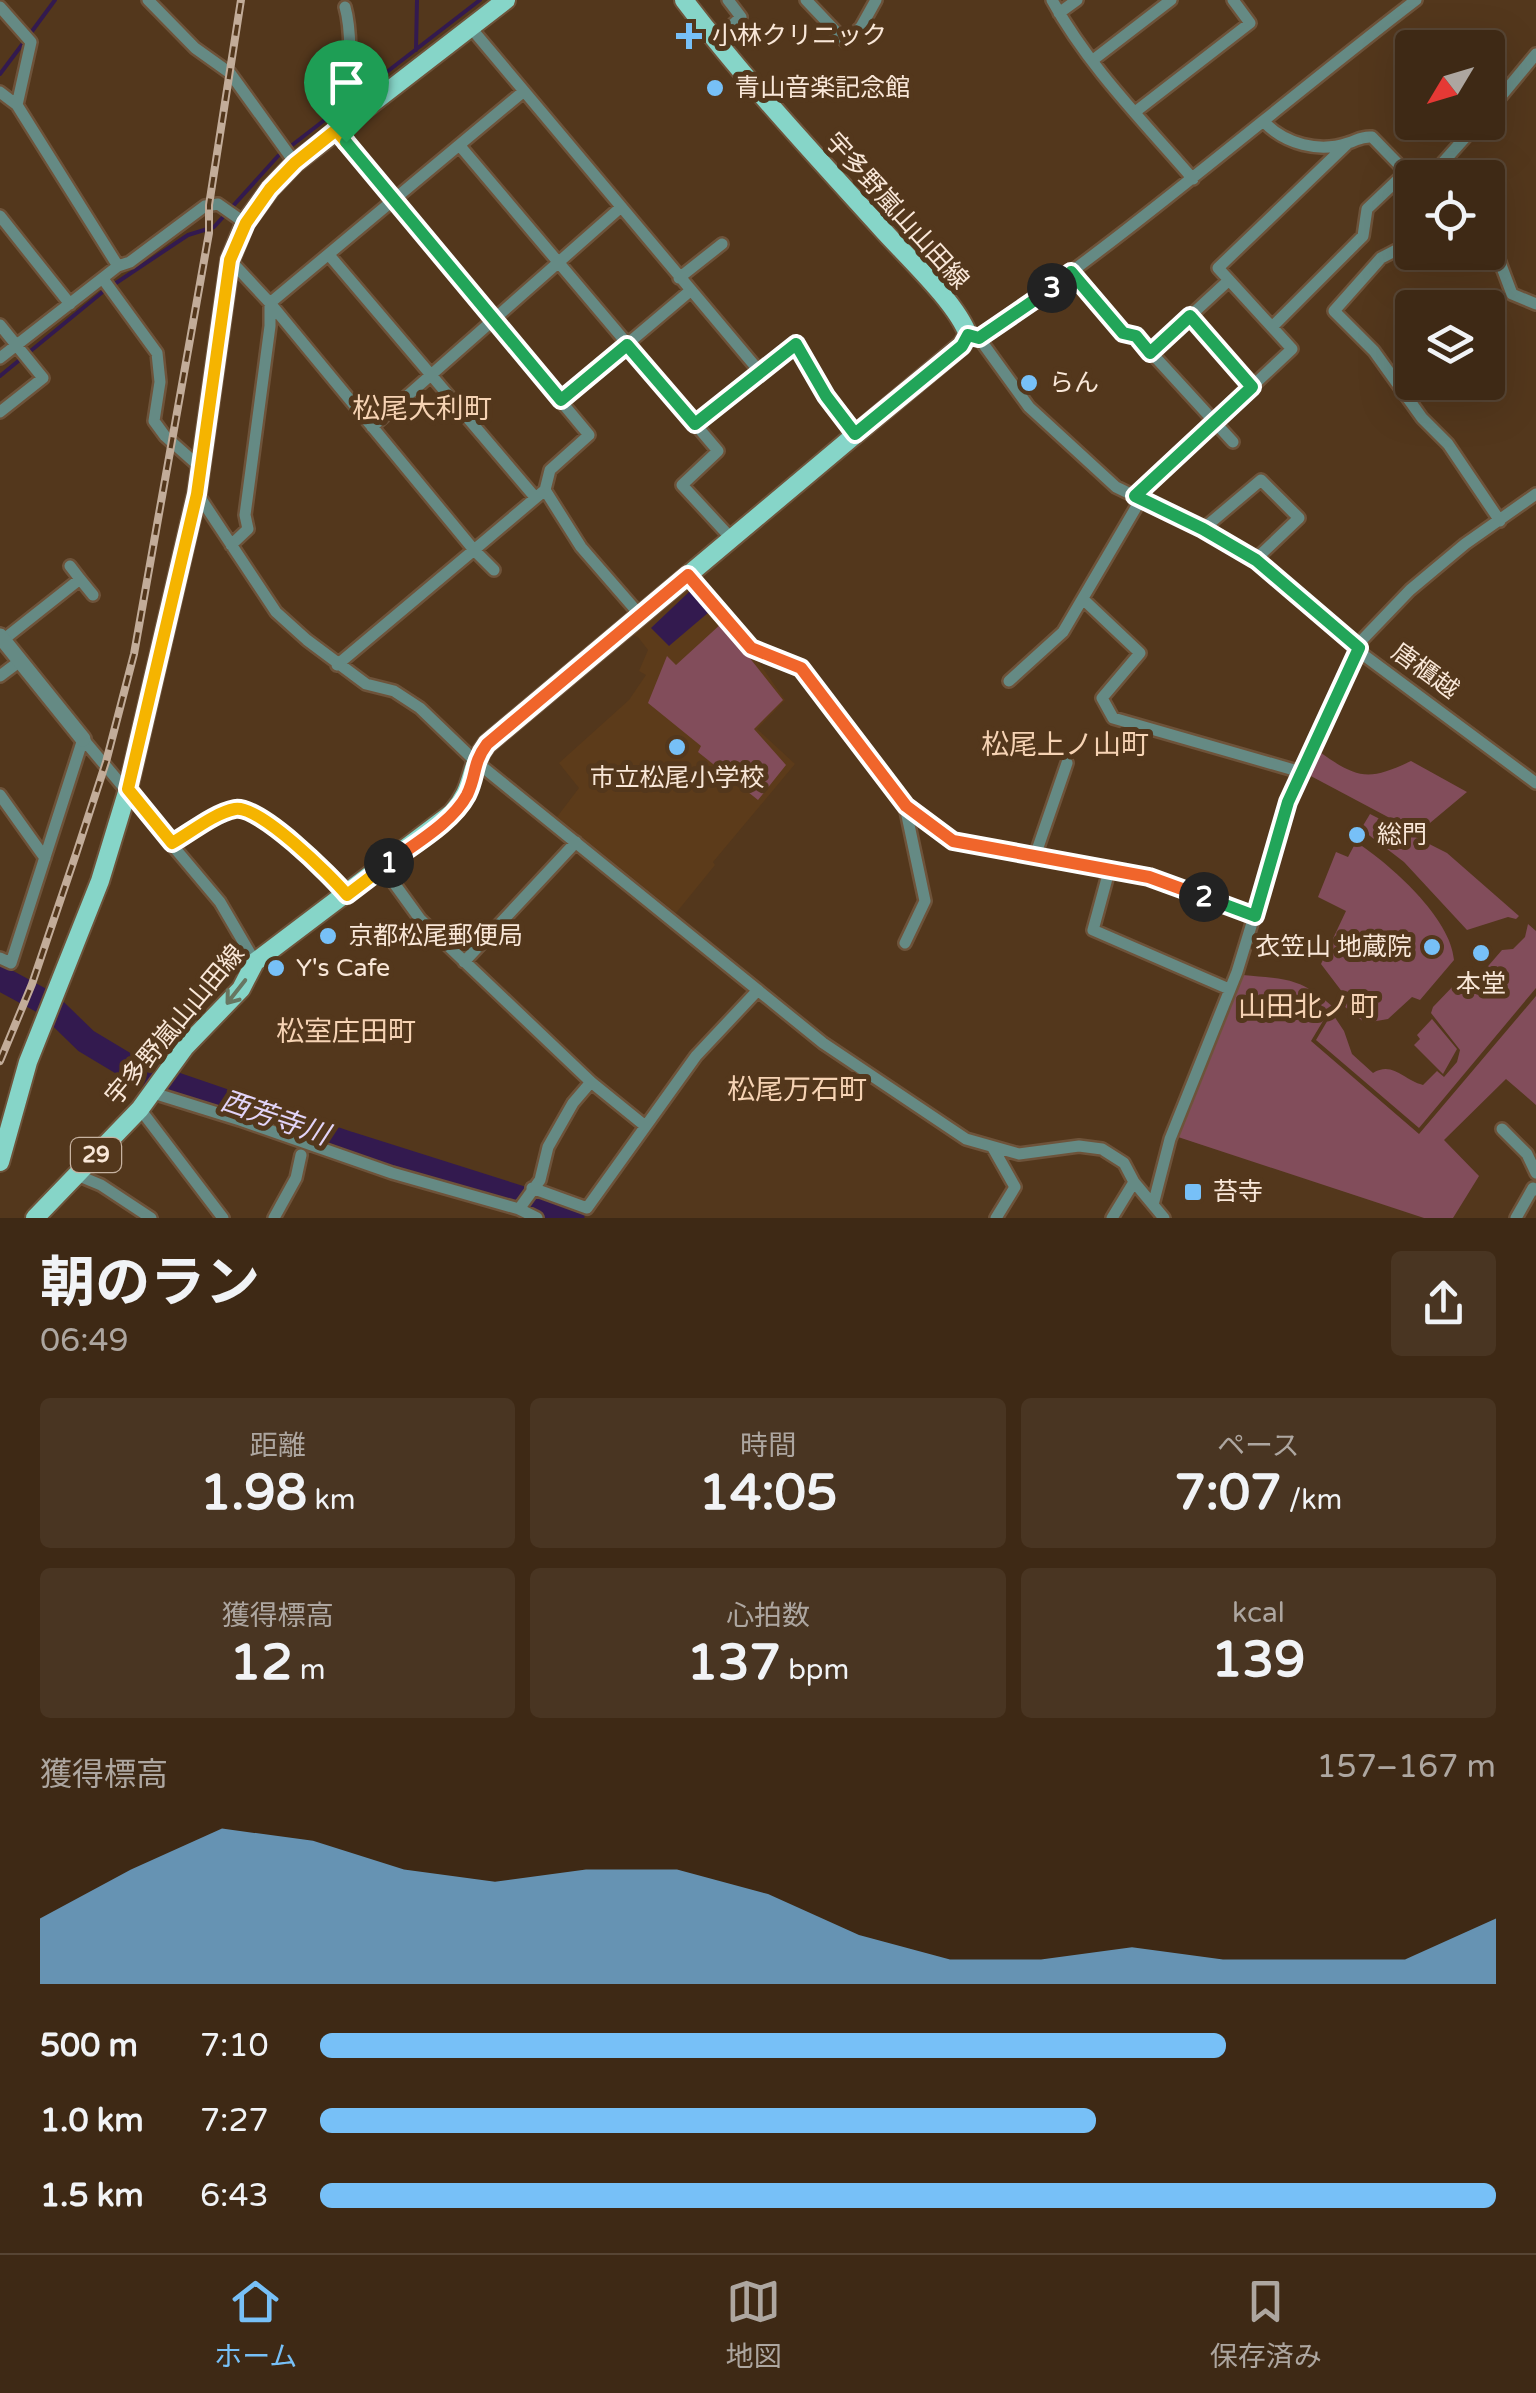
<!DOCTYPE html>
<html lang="ja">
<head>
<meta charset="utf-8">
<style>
	body { margin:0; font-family:"Varela Round","Noto Sans JP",sans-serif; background:#493522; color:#f1f3f6; height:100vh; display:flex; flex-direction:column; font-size:38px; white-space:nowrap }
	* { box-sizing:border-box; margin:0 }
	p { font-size:32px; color:#ada6a0 }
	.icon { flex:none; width:55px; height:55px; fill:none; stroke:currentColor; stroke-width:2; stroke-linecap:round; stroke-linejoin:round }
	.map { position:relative; height:1218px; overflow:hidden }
	.sheet { display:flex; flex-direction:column; background:#3e2915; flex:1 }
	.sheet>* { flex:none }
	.needle { width:65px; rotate:232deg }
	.tools { position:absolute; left:1395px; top:30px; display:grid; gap:20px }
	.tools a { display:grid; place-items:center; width:110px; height:110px; border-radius:10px; background:#3e2915; box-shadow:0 10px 40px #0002,0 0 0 2px #574534; font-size:50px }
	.pin { position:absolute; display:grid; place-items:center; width:85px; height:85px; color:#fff; margin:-102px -42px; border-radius:50% 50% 50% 0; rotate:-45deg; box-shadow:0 0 10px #0007 }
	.pin .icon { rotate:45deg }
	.km { position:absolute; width:50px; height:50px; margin:-25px; border-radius:50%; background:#222; color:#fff; font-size:28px; line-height:50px; text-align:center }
	.round { display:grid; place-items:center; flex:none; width:105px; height:105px; border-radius:10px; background:#493522 }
	.overview { display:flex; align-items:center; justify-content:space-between; height:170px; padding:0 40px }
	h1 { font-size:55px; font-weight:700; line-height:75px }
	.figures { display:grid; grid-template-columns:repeat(3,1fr); gap:15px; height:170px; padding:10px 40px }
	.figures div { display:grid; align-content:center; border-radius:10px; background:#493522; text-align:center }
	.figures b { font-size:50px; font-weight:700 }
	.figures small { font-size:28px; font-weight:400 }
	.figures p { font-size:28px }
	.chart { height:280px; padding:20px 40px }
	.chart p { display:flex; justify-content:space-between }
	.chart svg { width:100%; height:180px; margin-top:10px; fill:#77c0f7; opacity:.7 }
	ul { padding:0 40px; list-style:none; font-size:32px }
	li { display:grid; grid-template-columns:160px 120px 1fr; align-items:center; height:75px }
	li i { height:25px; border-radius:12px; background:#77c0f7 }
	.tab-bar { display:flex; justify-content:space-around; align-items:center; height:140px; border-top:2px solid #574534; background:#3e2915; font-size:28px; color:#ada6a0 }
	.tab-bar a { display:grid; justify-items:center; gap:5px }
	.tab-bar .on { color:#77c0f7 }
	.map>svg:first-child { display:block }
	.built { fill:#5c3b1a }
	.green { fill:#824d5b }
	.water { fill:#331a4f }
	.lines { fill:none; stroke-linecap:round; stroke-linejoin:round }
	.stream { stroke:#331a4f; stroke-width:4 }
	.river { stroke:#331a4f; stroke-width:25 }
	.minor-casing { stroke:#6e533a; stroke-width:16 }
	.tertiary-casing { stroke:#6e533a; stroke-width:20 }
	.primary-casing { stroke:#6e533a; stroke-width:22 }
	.minor { stroke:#658a84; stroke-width:11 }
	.tertiary { stroke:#658a84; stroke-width:15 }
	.primary { stroke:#86d5c8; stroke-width:18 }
	.rail-casing { stroke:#c2ac99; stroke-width:8 }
	.rail { stroke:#53371c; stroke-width:4; stroke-dasharray:11; stroke-linecap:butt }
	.oneway { stroke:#677661 }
	.split-1-casing { stroke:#fff; stroke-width:20 }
	.split-2-casing { stroke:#fff; stroke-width:20 }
	.split-3-casing { stroke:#fff; stroke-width:20 }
	.split-4-casing { stroke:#fff; stroke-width:20 }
	.split-1 { stroke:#f5b400; stroke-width:12 }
	.split-2 { stroke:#f0652b; stroke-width:12 }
	.split-3 { stroke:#22a559; stroke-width:12 }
	.split-4 { stroke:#22a559; stroke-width:12 }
	.poi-dot { fill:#77c0f7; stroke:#53371c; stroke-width:4 }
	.labels { text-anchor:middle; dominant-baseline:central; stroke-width:10; stroke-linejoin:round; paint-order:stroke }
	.shield { fill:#53371c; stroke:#c7b2a0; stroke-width:2.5 }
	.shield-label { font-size:22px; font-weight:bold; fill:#f9e7d8 }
	.poi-label { font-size:25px; fill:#f9e7d8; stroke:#53371c; text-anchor:start }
	.street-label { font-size:25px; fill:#f9e7d8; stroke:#53371c }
	.neighbourhood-label { font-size:28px; fill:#f6d3b4; stroke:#53371c }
	.water-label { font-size:28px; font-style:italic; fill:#e2d4f8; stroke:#53371c }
</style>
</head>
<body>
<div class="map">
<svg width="1536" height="1218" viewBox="0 0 1536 1218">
	<rect width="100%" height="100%" fill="#53371c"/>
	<path class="built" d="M688,584L692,585L750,650L785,700L757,729L795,764L713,862L715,865L676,913L557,817L579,788L559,763L629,700L646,675L639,671L648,650L638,637L631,634Z"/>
	<path class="green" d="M722,623L783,700L754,729L786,765L758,800L698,752L701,746L648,703L667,656L676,665Z
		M1321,753C1358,779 1369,781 1411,761L1467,792L1418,833L1307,774Z
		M1370,814L1447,853L1519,916L1516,919L1508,917L1467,930L1404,862L1361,829Z
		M1356,842C1390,864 1451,918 1454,960L1420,1000L1412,997L1388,1019L1365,1023L1339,1002L1343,993L1321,964L1346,911L1318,897L1336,852L1348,857Z
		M1528,924L1536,931V988L1419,1128L1316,1040L1332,1013L1344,1031L1352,1054L1373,1073C1393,1061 1403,1080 1423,1085L1437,1071L1444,1077L1457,1062L1460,1050L1431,1013L1433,1007L1458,981L1471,991H1479L1486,984L1483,972L1502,950L1513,949L1525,937Z
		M1243,975C1284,979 1300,977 1332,1006L1311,1041L1419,1134L1536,996V1105L1506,1079L1444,1140L1479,1176L1453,1218H1424L1178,1137Z
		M1432,1019L1457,1049L1443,1074L1414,1045L1420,1039L1417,1035Z"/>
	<path class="water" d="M690,591L709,612L669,646L651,628Z"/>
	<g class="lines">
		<path class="stream" d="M30,34L55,0
			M416,50L417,0
			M0,74L24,42
			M113,285L188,235L214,227L278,156L480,0
			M0,376L105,290"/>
		<path class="river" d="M0,978L48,1004L86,1041L136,1071L349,1144L545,1206L572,1218"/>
		<g class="minor-casing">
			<path id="minor" d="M148,0L195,48L230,73L295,163
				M806,0L846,42L861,27L876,0
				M1052,0C1088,66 1144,122 1193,179
				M0,7L31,42L17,105L118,266
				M345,7C356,44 341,77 365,108
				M1059,13L1077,0
				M471,28L760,372L695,424
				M715,41L741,17L728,0
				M1093,60L1171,0
				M0,92L17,105
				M1135,112L1250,23L1233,0
				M1488,112L1536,54
				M1264,122C1285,144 1319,153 1348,143C1358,140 1361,136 1372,137L1406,172L1419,178
				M460,146L718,451L682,485L730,537
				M1429,178L1479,122
				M0,216L70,304
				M1412,242L1381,258L1334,311L1374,351L1422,418L1448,444L1500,521
				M1488,246L1498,257L1512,294L1536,304
				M329,255L534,496
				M230,260L270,303L474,550L545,490L550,470L589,435L336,131
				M1071,273L1123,333L1136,336L1233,442
				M679,278L722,244
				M103,279L157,353L160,382L154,421L165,436L201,468
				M1190,316L1252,387
				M0,325L43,378L0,412
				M1272,327L1363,236L1367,209L1406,172
				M968,335L979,338L1029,407L1116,487L1203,529L1256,559L1365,656L1536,783
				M979,338C1131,234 1270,112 1416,0
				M1150,353L1228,281
				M0,358L118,266L130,262L205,206L218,204L245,223
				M760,372L797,344L827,396L855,434
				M561,400L690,291
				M372,427L620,208
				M545,490L581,547L640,615
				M197,493L276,612L307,640L366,684L394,691L420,708L474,760L823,1043L966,1139L1019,1154L1079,1146L1102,1149L1124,1163L1134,1182L1164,1218
				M1135,496L1292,349L1218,268L1348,143
				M1203,529L1261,480L1299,518L1256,559
				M231,545L248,529L245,515L270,326V303L524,91
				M70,566L80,579
				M688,575L751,648L801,668L905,806L953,841L1149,877L1255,916
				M1084,600L1140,653L1102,698L1113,718L1301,772
				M3,640L80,579L93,595
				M337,665L474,550L494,570
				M0,676L20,661
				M1009,681L1063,632L1141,499
				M0,795L45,858
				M172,843C191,833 214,814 235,809C259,804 331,876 347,895
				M1035,856L1067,763
				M383,868L420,919L591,1082L573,1103L548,1147L540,1180L519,1209
				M1109,871L1093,930L1229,989
				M905,943L925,901L905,806
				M0,958L11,963L83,739L220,902L255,962
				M464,962L576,842
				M591,1082L644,1125
				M150,1092L240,1120L392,1173L519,1209L537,1218
				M140,1109L223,1218
				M1502,1129L1527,1154L1536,1173
				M993,1148L1015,1187L996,1218
				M77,1175L101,1185L151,1218
				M532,1188L587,1208L696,1056L758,990
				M1153,1205L1170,1139L1237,972L1289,802L1362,640L1410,590L1465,544L1536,494
				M274,1218L296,1178L301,1155
				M1112,1218L1134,1182
				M1516,1218L1533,1188L1536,1190"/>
		</g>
		<g class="tertiary-casing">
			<path id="tertiary" d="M0,636L83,739"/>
		</g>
		<g class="primary-casing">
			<path id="primary" d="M0,1162L28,1062L100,881L128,789L197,493L230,260L245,223L270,189L295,163L506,0
				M35,1218L140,1109L185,1047L241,989L255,962L452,813C476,786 467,769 487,744L962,345L968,335C957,303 905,255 881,228C814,154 745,80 684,0"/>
		</g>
		<use href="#minor" class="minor"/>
		<use href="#tertiary" class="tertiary"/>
		<use href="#primary" class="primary"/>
		<g class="rail-casing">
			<path id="rail" d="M0,1061L32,984L76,854L106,762L134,654L209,233V205L241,0"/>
		</g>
		<use href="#rail" class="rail"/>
	</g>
	<defs><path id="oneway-shaft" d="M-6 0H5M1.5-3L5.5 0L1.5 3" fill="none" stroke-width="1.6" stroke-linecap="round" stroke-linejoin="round" transform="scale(2.5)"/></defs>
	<use class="oneway" href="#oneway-shaft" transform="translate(236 992) rotate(128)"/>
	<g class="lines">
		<g class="split-1-casing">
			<path id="split-1" d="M346,142L336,130L295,163L270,189L246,223L230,260L197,494L128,789L172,843C190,833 214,813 235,809C259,804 331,876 347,895L389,863"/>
		</g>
		<g class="split-2-casing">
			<path id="split-2" d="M389,863C414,844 452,823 467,795C477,775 472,764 487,744L688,575L751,648L801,668L906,806L953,841L1149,877L1204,897"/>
		</g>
		<g class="split-3-casing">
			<path id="split-3" d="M1052,288L1071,272L1123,333L1136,336L1150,353L1190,316L1252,387L1135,496L1203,529L1256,560L1359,648L1288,802L1255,916L1204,897"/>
		</g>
		<g class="split-4-casing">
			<path id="split-4" d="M346,142L561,400L627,345L695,424L796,344L826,396L855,434L962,346L968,335L979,338L1052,288"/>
		</g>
		<use href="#split-1" class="split-1"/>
		<use href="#split-2" class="split-2"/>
		<use href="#split-3" class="split-3"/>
		<use href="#split-4" class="split-4"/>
	</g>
	<g class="poi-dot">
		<path d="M684 21h10v10h10v10h-10v10h-10v-10h-10v-10h10z"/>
		<circle cx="715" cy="88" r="10"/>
		<circle cx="1029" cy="383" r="10"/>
		<circle cx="677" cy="747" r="10"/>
		<circle cx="1357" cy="835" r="10"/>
		<circle cx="328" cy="936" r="10"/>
		<circle cx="1432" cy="947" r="10"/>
		<circle cx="1481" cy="953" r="10"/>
		<circle cx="276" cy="968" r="10"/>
		<rect x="1183" y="1182" width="20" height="20" rx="5"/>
	</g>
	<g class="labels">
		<rect class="shield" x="71" y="1138" width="50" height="34" rx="8"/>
		<g class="shield-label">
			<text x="96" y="1155">29</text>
		</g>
		<g class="poi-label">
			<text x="712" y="36">小林クリニック</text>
			<text x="735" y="88">青山音楽記念館</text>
			<text x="1049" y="383">らん</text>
			<text x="677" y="778" text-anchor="middle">市立松尾小学校</text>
			<text x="1377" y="835">総門</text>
			<text x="348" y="936">京都松尾郵便局</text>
			<text x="1412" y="947" text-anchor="end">衣笠山 地蔵院</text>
			<text x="296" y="968">Y's Cafe</text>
			<text x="1481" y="984" text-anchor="middle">本堂</text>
			<text x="1213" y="1192">苔寺</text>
		</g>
		<g class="street-label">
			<text transform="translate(897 211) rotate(48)">宇多野嵐山山田線</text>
			<text transform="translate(1425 671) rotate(36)">唐櫃越</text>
			<text transform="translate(175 1025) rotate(-50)">宇多野嵐山山田線</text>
		</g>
		<g class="neighbourhood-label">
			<text x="422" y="409">松尾大利町</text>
			<text x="1065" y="745">松尾上ノ山町</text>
			<text x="1308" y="1007">山田北ノ町</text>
			<text x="346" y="1032">松室庄田町</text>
			<text x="797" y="1090">松尾万石町</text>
		</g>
		<g class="water-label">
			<text transform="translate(275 1118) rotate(19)">西芳寺川</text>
		</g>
	</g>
</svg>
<div class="tools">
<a><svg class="needle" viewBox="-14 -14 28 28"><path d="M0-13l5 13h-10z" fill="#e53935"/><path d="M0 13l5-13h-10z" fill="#ada6a0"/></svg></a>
<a><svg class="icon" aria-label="locate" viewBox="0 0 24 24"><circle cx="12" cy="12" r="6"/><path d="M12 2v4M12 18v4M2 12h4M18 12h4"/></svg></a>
<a><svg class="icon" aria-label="layers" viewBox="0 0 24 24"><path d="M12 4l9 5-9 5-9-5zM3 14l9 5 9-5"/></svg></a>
</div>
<div class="pin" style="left:346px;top:142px;background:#1e9e55"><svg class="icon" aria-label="arrive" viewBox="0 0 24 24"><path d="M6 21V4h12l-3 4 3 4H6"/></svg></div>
<b class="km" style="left:389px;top:863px">1</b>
<b class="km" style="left:1204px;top:897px">2</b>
<b class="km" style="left:1052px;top:288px">3</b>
</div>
<section class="sheet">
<div class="overview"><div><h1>朝のラン</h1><p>06:49</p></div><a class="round"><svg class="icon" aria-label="share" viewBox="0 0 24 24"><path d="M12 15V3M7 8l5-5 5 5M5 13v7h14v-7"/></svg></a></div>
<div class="figures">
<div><p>距離</p><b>1.98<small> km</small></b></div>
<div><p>時間</p><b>14:05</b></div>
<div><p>ペース</p><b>7:07<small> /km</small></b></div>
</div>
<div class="figures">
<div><p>獲得標高</p><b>12<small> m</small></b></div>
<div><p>心拍数</p><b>137<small> bpm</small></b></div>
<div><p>kcal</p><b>139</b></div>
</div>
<div class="chart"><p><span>獲得標高</span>157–167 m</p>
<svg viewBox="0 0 160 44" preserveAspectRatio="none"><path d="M0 44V28L10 16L20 6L30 9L40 16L50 19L60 16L70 16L80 22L90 32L100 38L110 38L120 35L130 38L140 38L150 38L160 28V44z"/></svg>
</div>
<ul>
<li><b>500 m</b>7:10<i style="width:77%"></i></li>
<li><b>1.0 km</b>7:27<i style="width:66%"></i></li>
<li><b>1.5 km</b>6:43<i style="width:100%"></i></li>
</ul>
</section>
<nav class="tab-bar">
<a class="on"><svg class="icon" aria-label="home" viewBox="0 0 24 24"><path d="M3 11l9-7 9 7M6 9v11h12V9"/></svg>ホーム</a>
<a><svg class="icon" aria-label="map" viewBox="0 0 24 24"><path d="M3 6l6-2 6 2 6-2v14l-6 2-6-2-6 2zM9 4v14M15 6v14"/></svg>地図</a>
<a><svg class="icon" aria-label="saved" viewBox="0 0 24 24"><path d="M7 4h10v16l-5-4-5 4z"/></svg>保存済み</a>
</nav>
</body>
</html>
